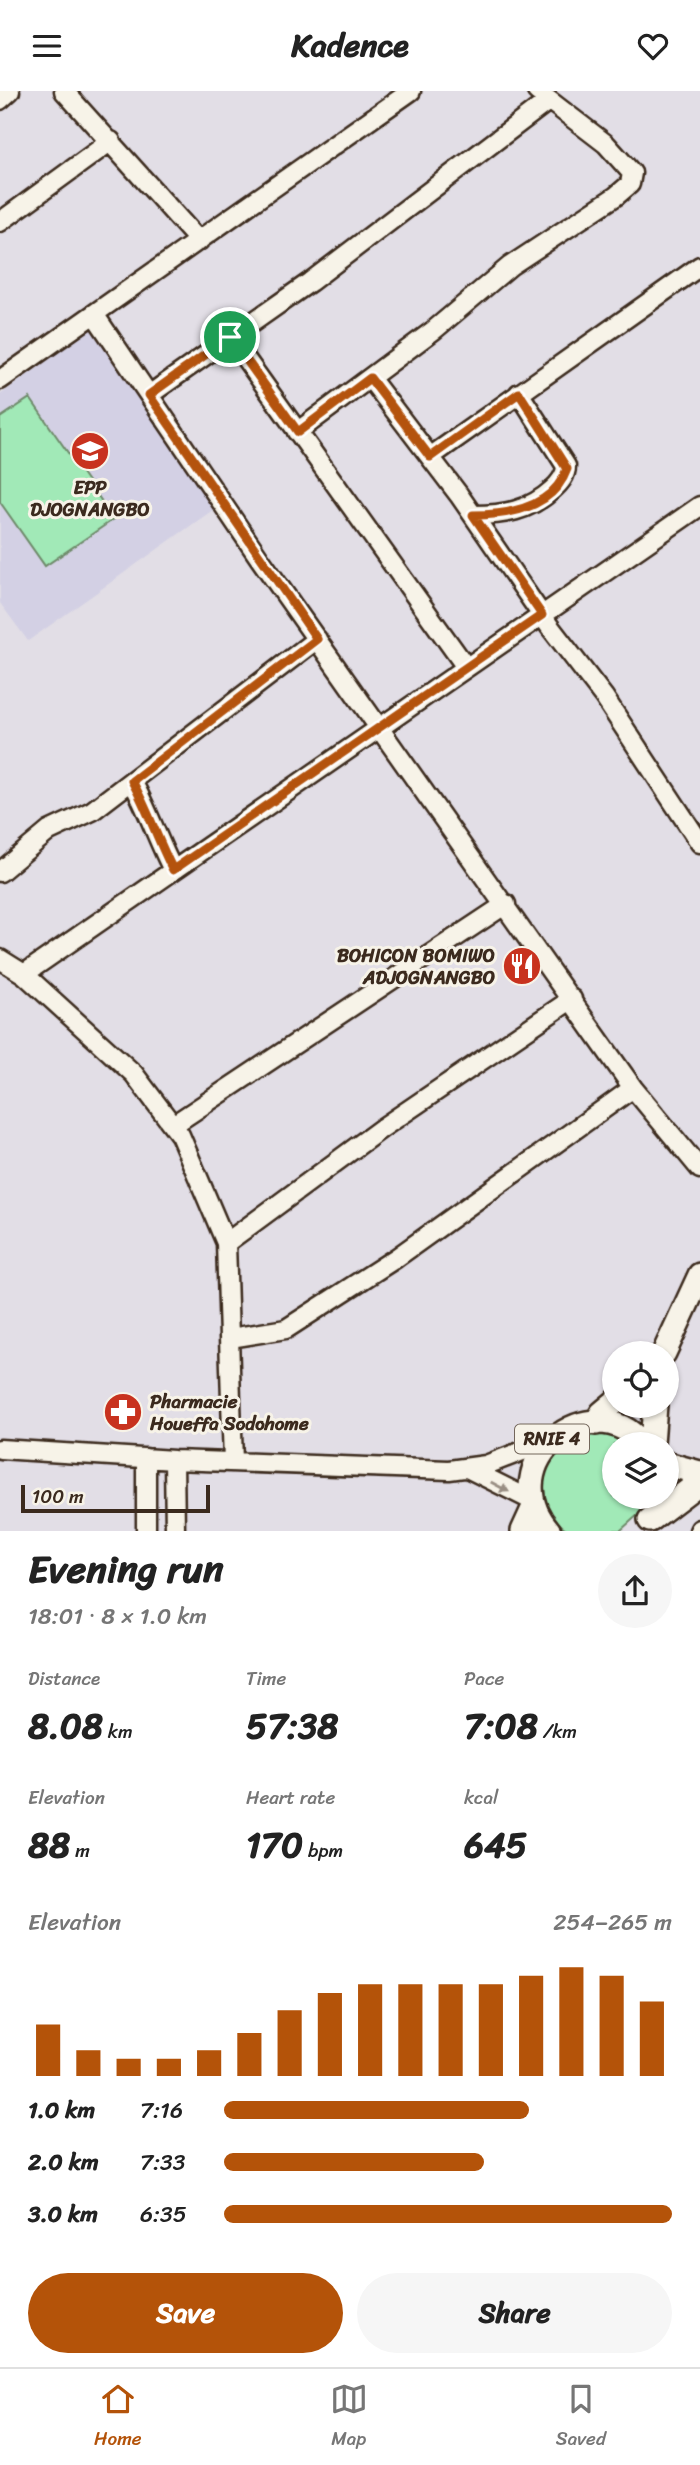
<!DOCTYPE html>
<html lang="en">
<head>
<meta charset="utf-8">
<style>
	body { margin:0; font-family:Sriracha,sans-serif; background:#f6f6f6; color:#222; height:100vh; display:flex; flex-direction:column; font-size:26px; white-space:nowrap }
	* { box-sizing:border-box; margin:0 }
	p { font-size:23px; color:#767676 }
	.icon { flex:none; width:38px; height:38px; fill:none; stroke:currentColor; stroke-width:2; stroke-linecap:round; stroke-linejoin:round }
	.map { position:relative; height:1440px; overflow:hidden }
	.drawer { display:flex; flex-direction:column; background:#fff; flex:1 }
	.drawer>* { flex:none }
	.fabs { position:absolute; left:602px; top:1250px; display:grid; gap:14px }
	.fabs a { display:grid; place-items:center; width:77px; height:77px; border-radius:50%; background:#fff; box-shadow:0 2px 5px #0004; font-size:35px }
	.scale { position:absolute; left:21px; bottom:18px; width:189px; box-sizing:border-box; padding-left:7px; border:4px solid #3b2a1e; border-top:0; font-size:19px; line-height:24px; white-space:nowrap; color:#3b2a1e; -webkit-text-stroke:5px #f7f3e8; paint-order:stroke }
	.pin { position:absolute; display:grid; place-items:center; width:60px; height:60px; color:#fff; margin:-30px; border:4px solid #fff; border-radius:50%; box-shadow:0 2px 7px #0007 }
	.round { display:grid; place-items:center; flex:none; width:74px; height:74px; border-radius:37px; background:#f6f6f6 }
	.summary { display:flex; align-items:center; justify-content:space-between; height:119px; padding:0 28px }
	h1 { font-size:38px; font-weight:800; line-height:52px }
	.figures { display:grid; grid-template-columns:repeat(3,1fr); gap:10px; height:119px; padding:7px 28px }
	.figures div { display:grid; align-content:center }
	.figures b { font-size:35px; font-weight:800 }
	.figures small { font-size:19px; font-weight:400 }
	.figures p { font-size:19px }
	.chart { height:196px; padding:14px 28px }
	.chart p { display:flex; justify-content:space-between }
	.chart svg { width:100%; height:126px; margin-top:7px; stroke:#b45309; stroke-width:6 }
	.cta { display:flex; gap:14px; margin-top:auto; padding:14px 28px }
	.cta a { flex:1; height:80px; border-radius:42px; background:#b45309; color:#fff; font-size:28px; font-weight:800; line-height:80px; text-align:center }
	.cta a+a { background:#f6f6f6; color:#222 }
	ul { padding:0 28px; list-style:none; font-size:23px }
	li { display:grid; grid-template-columns:112px 84px 1fr; align-items:center; height:52px }
	li i { height:18px; border-radius:9px; background:#b45309 }
	header { display:flex; justify-content:space-between; align-items:center; height:91px; padding:0 28px; background:#fff; font-size:32px; font-weight:800 }
	.tab-bar { display:flex; justify-content:space-around; align-items:center; height:98px; border-top:2px solid #e0e0e0; background:#fff; font-size:19px; color:#767676 }
	.tab-bar a { display:grid; justify-items:center; gap:4px }
	.tab-bar .on { color:#b45309 }
	.map>svg:first-child { display:block }
	.built { fill:#d3d0e4 }
	.green { fill:#a1e9b7; stroke:#6e8a6a; stroke-width:2 }
	.lines { fill:none; stroke-linecap:round; stroke-linejoin:round }
	.minor-casing { stroke:#3b2a1e; stroke-width:23 }
	.major-casing { stroke:#3b2a1e; stroke-width:28 }
	.minor { stroke:#f7f3e8; stroke-width:18 }
	.major { stroke:#f7f3e8; stroke-width:23 }
	.oneway { fill:#998e83 }
	.route-casing { stroke:#fff; stroke-width:14 }
	.route { stroke:#b45309; stroke-width:9 }
	.labels { text-anchor:middle; dominant-baseline:central; stroke-width:6; stroke-linejoin:round; paint-order:stroke }
	.shield { fill:#f7f3e8; stroke:#73665b; stroke-width:2 }
	.shield-label { font-size:18px; font-weight:bold; fill:#3b2a1e }
	.poi-label { font-size:19px; font-weight:bold; fill:#3b2a1e; stroke:#f7f3e8 }
</style>
</head>
<body>
<header><svg class="icon" aria-label="menu" viewBox="0 0 24 24"><path d="M4 6h16M4 12h16M4 18h16"/></svg>Kadence<svg class="icon" aria-label="heart" viewBox="0 0 24 24"><path d="M12 20l-8-8c-3-5 5-10 8-4 3-6 11-1 8 4z"/></svg></header>
<div class="map">
<svg width="700" height="1440" viewBox="0 0 700 1440">
	<rect width="100%" height="100%" fill="#e2dee6"/>
	<filter id="ink" filterUnits="userSpaceOnUse"><feTurbulence type="fractalNoise" baseFrequency=".0143" numOctaves="2"/><feDisplacementMap in="SourceGraphic" scale="14" xChannelSelector="R" yChannelSelector="G"/><feConvolveMatrix kernelMatrix="1 2 1 2 8 2 1 2 1" color-interpolation-filters="sRGB"/></filter>
	<g filter="url(#ink)">
		<path class="built" d="M95,235L217,416L28,550L0,512V304Z"/>
		<path class="green" d="M30,307L114,428L45,475L0,411V327Z
			M594,1341L615,1345L628,1353H614V1405H647L640,1422L621,1439L569,1440C536,1419 535,1377 564,1352C571,1346 585,1344 594,1341Z"/>
		<g class="lines">
			<g class="minor-casing">
				<path id="minor" d="M64,0L199,150
					M0,9L10,0
					M0,131L111,50
					M94,223L260,468L633,997L700,1078
					M230,246L466,576
					M370,287L459,404L550,536L604,606L700,752
					M0,289L411,0
					M149,304L310,191L548,10
					M297,341L434,239L510,175L616,105L630,93L632,82L606,53L537,0
					M430,366L700,175
					M473,424C504,424 529,420 552,399C560,392 566,385 566,375L519,302
					M132,690C148,719 158,750 173,779
					M0,781L49,740L92,720L317,548
					M0,868L24,883L134,983L180,1044L226,1152L233,1371
					M24,883L700,415
					M173,1034L506,813
					M226,1152L382,1037L572,908
					M230,1247L286,1238L396,1167L633,997
					M0,1358L174,1369L449,1379L486,1374L551,1349
					M146,1367V1440
					M174,1369L175,1440
					M469,1378L533,1410
					M699,1440L700,1438"/>
			</g>
			<g class="major-casing">
				<path id="major" d="M664,1262L700,1184
					M596,1332L602,1322L614,1312
					M652,1353L655,1314
					M667,1373L700,1382
					M650,1429L700,1391
					M523,1440L534,1416
					M549,1440C490,1373 592,1291 642,1353"/>
			</g>
			<use href="#minor" class="minor"/>
			<use href="#major" class="major"/>
		</g>
		<defs><path id="oneway-solid" d="M-6-.8H1V-3.2L6.5 0L1 3.2V.8H-6Z" transform="scale(1.75)"/></defs>
		<use class="oneway" href="#oneway-solid" transform="translate(500 1396) rotate(28)"/>
	</g>
	<g class="lines" filter="url(#ink)">
		<g class="route-casing">
			<path id="route" d="M230,246L298,341L370,287L430,366L519,302L567,378C553,417 509,424 473,424L542,524L173,779C158,750 148,719 132,690L317,548L149,304Z"/>
		</g>
		<use href="#route" class="route"/>
	</g>
	<defs>
		<g id="school-disc" transform="scale(2.0125)"><circle r="9.5" fill="#c8321e" stroke="#f7f3e8"/><path d="M0-5L7-2L0 1L-7-2ZM-4 1L0 2.5L4 1V4Q0 6-4 4Z" fill="#fff"/></g>
		<g id="restaurant-disc" transform="scale(2.0125)"><circle r="9.5" fill="#c8321e" stroke="#f7f3e8"/><path d="M-5-6h1v4h1v-4h1v4h1v-4h1v5L-1.5 .5V6h-2V.5L-5-1ZM5-6V6H3V1.5H1.5Q1.5-4 5-6Z" fill="#fff"/></g>
		<g id="pharmacy-disc" transform="scale(2.0125)"><circle r="9.5" fill="#c8321e" stroke="#f7f3e8"/><path d="M-2-6h4v4h4v4h-4v4h-4v-4h-4v-4h4Z" fill="#fff"/></g>
	</defs>
	<g fill-rule="evenodd">
		<use href="#school-disc" x="90" y="360"/>
		<use href="#restaurant-disc" x="522" y="875"/>
		<use href="#pharmacy-disc" x="123" y="1321"/>
	</g>
	<g class="labels">
		<rect class="shield" x="515" y="1333.5" width="74" height="29" rx="5"/>
		<g class="shield-label">
			<text x="552" y="1348">RNIE 4</text>
		</g>
		<g class="poi-label">
			<text x="90" y="396">EPP<tspan x="90" dy="22">DJOGNANGBO</tspan></text>
			<text x="495" y="864" text-anchor="end">BOHICON BOMIWO<tspan x="495" dy="22">ADJOGNANGBO</tspan></text>
			<text x="150" y="1310" text-anchor="start">Pharmacie<tspan x="150" dy="22">Houeffa Sodohome</tspan></text>
		</g>
	</g>
</svg>
<div class="fabs">
<a><svg class="icon" aria-label="locate" viewBox="0 0 24 24"><circle cx="12" cy="12" r="6"/><path d="M12 2v4M12 18v4M2 12h4M18 12h4"/></svg></a>
<a><svg class="icon" aria-label="layers" viewBox="0 0 24 24"><path d="M12 4l9 5-9 5-9-5zM3 14l9 5 9-5"/></svg></a>
</div>
<div class="scale">100 m</div>
<div class="pin" style="left:230px;top:246px;background:#1e9e55"><svg class="icon" aria-label="arrive" viewBox="0 0 24 24"><path d="M6 21V4h12l-3 4 3 4H6"/></svg></div>
</div>
<section class="drawer">
<div class="summary"><div><h1>Evening run</h1><p>18:01 · 8 × 1.0 km</p></div><a class="round"><svg class="icon" aria-label="share" viewBox="0 0 24 24"><path d="M12 15V3M7 8l5-5 5 5M5 13v7h14v-7"/></svg></a></div>
<div class="figures">
<div><p>Distance</p><b>8.08<small> km</small></b></div>
<div><p>Time</p><b>57:38</b></div>
<div><p>Pace</p><b>7:08<small> /km</small></b></div>
</div>
<div class="figures">
<div><p>Elevation</p><b>88<small> m</small></b></div>
<div><p>Heart rate</p><b>170<small> bpm</small></b></div>
<div><p>kcal</p><b>645</b></div>
</div>
<div class="chart"><p><span>Elevation</span>254–265 m</p>
<svg viewBox="0 0 160 44" preserveAspectRatio="none"><path d="M5 44V26M15 44V35M25 44V38M35 44V38M45 44V35M55 44V29M65 44V21M75 44V15M85 44V12M95 44V12M105 44V12M115 44V12M125 44V9M135 44V6M145 44V9M155 44V18"/></svg>
</div>
<ul>
<li><b>1.0 km</b>7:16<i style="width:68%"></i></li>
<li><b>2.0 km</b>7:33<i style="width:58%"></i></li>
<li><b>3.0 km</b>6:35<i style="width:100%"></i></li>
</ul>
<div class="cta"><a>Save</a><a>Share</a></div>
</section>
<nav class="tab-bar">
<a class="on"><svg class="icon" aria-label="home" viewBox="0 0 24 24"><path d="M3 11l9-7 9 7M6 9v11h12V9"/></svg>Home</a>
<a><svg class="icon" aria-label="map" viewBox="0 0 24 24"><path d="M3 6l6-2 6 2 6-2v14l-6 2-6-2-6 2zM9 4v14M15 6v14"/></svg>Map</a>
<a><svg class="icon" aria-label="saved" viewBox="0 0 24 24"><path d="M7 4h10v16l-5-4-5 4z"/></svg>Saved</a>
</nav>
</body>
</html>
